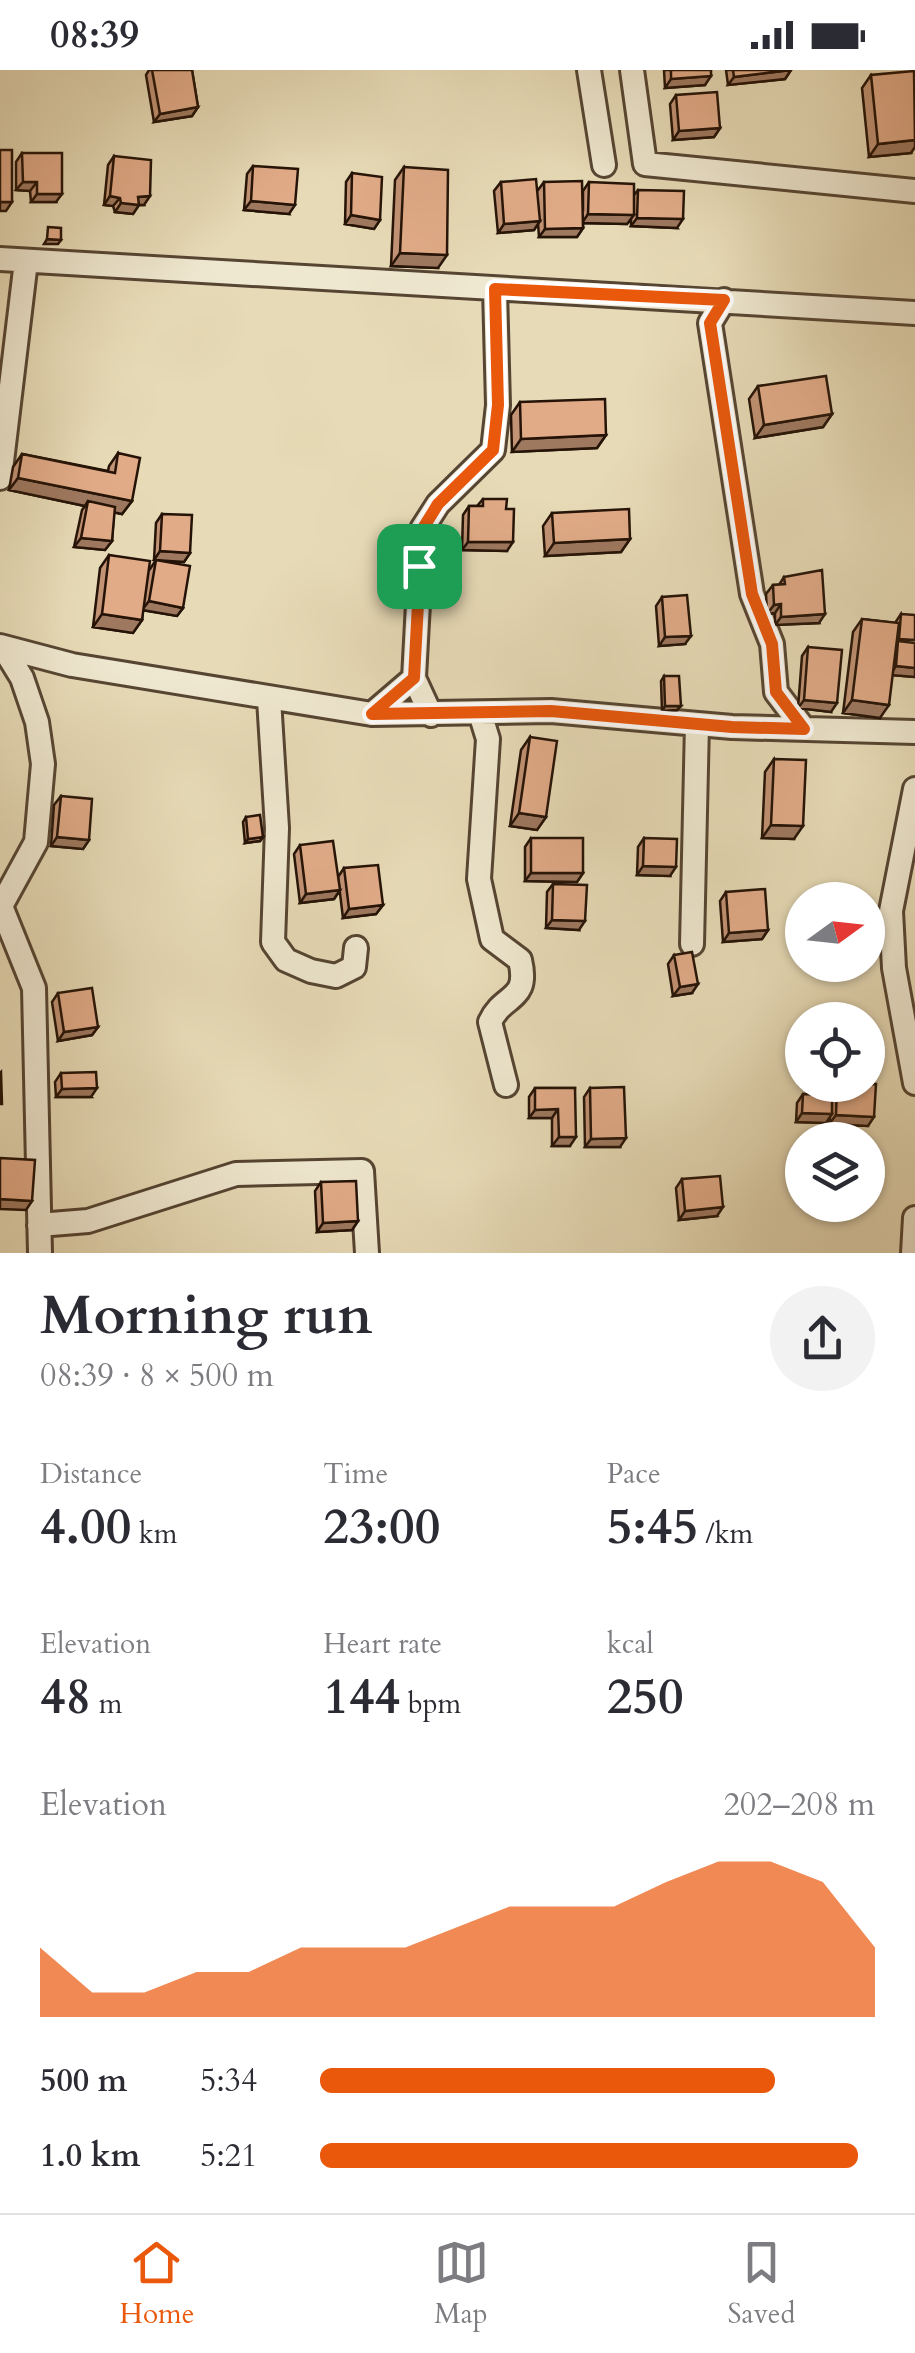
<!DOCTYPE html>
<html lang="en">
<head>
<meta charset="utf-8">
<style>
	body { margin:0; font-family:Cardo,serif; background:#f2f2f3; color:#2b2b33; height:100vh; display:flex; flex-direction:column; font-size:38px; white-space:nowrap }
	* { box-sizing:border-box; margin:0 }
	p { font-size:32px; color:#7c7c81 }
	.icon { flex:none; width:55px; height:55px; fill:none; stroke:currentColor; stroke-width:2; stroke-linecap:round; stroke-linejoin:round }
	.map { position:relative; height:1183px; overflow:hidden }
	.details { display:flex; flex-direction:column; background:#fff; flex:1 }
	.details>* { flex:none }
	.needle { width:65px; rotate:75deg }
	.tools { position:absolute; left:785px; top:812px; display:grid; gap:20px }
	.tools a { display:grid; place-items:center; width:100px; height:100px; border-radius:50%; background:#fff; box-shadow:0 2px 8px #0004; font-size:50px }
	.pin { position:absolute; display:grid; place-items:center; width:85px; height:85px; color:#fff; margin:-42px; border-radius:20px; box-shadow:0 5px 15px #0006 }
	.round { display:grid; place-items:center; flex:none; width:105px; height:105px; border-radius:52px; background:#f2f2f3 }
	.head { display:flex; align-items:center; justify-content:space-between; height:170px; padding:0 40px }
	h1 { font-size:55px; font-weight:800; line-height:75px }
	.metrics { display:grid; grid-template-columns:repeat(3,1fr); gap:15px; height:170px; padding:10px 40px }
	.metrics div { display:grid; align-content:center }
	.metrics b { font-size:50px; font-weight:800 }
	.metrics small { font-size:28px; font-weight:400 }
	.metrics p { font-size:28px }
	.chart { height:280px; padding:20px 40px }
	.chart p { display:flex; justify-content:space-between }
	.chart svg { width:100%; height:180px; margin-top:10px; fill:#ea580c; opacity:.7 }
	ul { padding:0 40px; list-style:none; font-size:32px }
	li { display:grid; grid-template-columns:160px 120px 1fr; align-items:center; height:75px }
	li i { height:25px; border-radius:12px; background:#ea580c }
	.status { display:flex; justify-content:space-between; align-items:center; height:70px; padding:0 50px; background:#fff; direction:ltr }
	.status svg { height:28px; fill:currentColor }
	.tab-bar { display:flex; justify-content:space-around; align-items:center; height:140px; border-top:2px solid #e1e1e2; background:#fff; font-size:28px; color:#7c7c81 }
	.tab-bar a { display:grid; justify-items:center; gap:5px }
	.tab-bar .current { color:#ea580c }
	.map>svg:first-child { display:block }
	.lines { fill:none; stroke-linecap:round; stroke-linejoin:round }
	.minor-casing { stroke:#564533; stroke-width:28 }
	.minor { stroke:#efe8d0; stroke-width:22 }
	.wall { fill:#c29375; stroke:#251307; stroke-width:2.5 }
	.shaded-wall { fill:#9e785f; stroke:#251307; stroke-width:2.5 }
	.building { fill:#e1ab88; stroke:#251307; stroke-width:2.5 }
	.route-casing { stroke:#fff; stroke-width:20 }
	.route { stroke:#ea580c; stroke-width:12 }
</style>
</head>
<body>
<div class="status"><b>08:39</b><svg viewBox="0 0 49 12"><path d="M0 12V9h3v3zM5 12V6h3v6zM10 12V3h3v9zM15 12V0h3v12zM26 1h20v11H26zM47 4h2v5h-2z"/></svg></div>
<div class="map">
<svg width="915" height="1183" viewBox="0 0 915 1183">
	<rect width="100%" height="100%" fill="#e7dbb7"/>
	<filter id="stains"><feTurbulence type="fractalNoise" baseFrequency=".002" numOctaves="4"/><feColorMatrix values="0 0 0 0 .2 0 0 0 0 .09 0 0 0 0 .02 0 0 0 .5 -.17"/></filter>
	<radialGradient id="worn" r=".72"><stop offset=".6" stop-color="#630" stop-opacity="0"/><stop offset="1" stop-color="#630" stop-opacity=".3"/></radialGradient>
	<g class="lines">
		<g class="minor-casing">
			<path id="minor" d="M589,0L604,95
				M632,0L645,94L915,121
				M0,189L915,243
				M724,230L710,253L752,524L772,574L776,622L804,659
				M0,408L26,191
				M0,576L72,595L372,644L551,641L732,657L915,662
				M3,577L22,608L37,652L43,694L36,772L1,836L34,918L40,1183
				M269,629L277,758L273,872L286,890L311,901L336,906L354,897L356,878
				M480,643L488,669L479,809L492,869L520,890C530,932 503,923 490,952L506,1015
				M372,644L414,608
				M431,645L414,608L422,459L438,434L493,380L498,335L495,219
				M915,719L891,841L894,898L915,1013
				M692,874L697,654
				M39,1155L88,1151L236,1104L362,1101L367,1183
				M913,1183L915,1148"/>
		</g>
		<use href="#minor" class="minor"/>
	</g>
	<path class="wall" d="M149,0H192L198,37L192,46L154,52L146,5Z
		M664,0H711L705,15L665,18Z
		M726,0H791L785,9L728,15Z
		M871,5L911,83L869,87L862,18Z
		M676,25L720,58L714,67L673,70L670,34Z
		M22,83L56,132H31L30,121L16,120V92Z
		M114,86L144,135H139L133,144L115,142L113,136L104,135L108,95Z
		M253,96L289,144L244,140L247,104Z
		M404,97L438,198L391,196L395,110Z
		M352,103L380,150L374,159L345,154L346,112Z
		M501,112L538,120L544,112L583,139V121L589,112L634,125L638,120L677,158L631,156V149L627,154L583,153V158L577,167H539L538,153L534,160L498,163L494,121Z
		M758,316L832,344L823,357L755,368L749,329Z
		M520,332L606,365L597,378L512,382L511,345Z
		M118,383L132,431L122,444L114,442L112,471L105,480L74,477L82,440L85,436L9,420L13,397L22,384L108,401L109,396Z
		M483,429L506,439L507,481L462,480L463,445L469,436H477Z
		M552,443L630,469L621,482L545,486L543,456Z
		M162,444L190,483L184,492L154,490L156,453Z
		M109,485L150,499L156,490L183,538L177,546L143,540L142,550L133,563L93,557L100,498Z
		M784,507L819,553L775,555V543L767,544L766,524L773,515H779Z
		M662,527L685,574L659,576L656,536Z
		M901,544L915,607L892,605L880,648L843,643L853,562L862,549L895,553Z
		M808,577L831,642L798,638L802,586Z
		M664,606L677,640L662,641L661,611Z
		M530,667L546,747L537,760L510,756L521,680Z
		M774,689L794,769L762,768L765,702Z
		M61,726L89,770L83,779L51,776L54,735Z
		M246,747L263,767L260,771L245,773L243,752Z
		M531,768L583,803L577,812L525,811V777Z
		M644,768L670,806L637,805L638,777Z
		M300,775L340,820L334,829L300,833L294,784Z
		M344,798L383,835L376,844L343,848L338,807Z
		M553,814L579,860L546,858L547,822Z
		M726,822L768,860L762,869L723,872L720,831Z
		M674,885L692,923L673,926L668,894Z
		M58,923L98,957L92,965L58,971L52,932Z
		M61,1003L91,1027H56L55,1012Z
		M835,1015H868V1056L829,1054L830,1047L826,1053L796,1052L797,1033L803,1024L831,1025V1021Z
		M535,1018H575L570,1076H552V1048H529V1027Z
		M590,1018L620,1077H585L584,1027Z
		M682,1109L717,1146L679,1150L676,1118Z
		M321,1112L358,1151L352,1160L317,1162L315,1121Z"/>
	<path class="shaded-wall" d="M791,0L785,9L728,15L734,7Z
		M711,6L705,15L665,18L671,9Z
		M198,37L192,46L154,52L160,44Z
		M720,58L714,67L673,70L679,61Z
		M915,70V77L911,83L869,87L878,74Z
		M23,112H37L30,121L16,120Z
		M37,124H62L56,132H31Z
		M110,126L120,128L113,136L104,135Z
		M150,126L144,135H137H139L133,144L115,142L121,133L138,127Z
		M251,131L295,135L289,144L244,140Z
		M0,132H12L6,141H0Z
		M588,144L634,145L627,154L582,153Z
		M351,145L380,150L374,159L345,154Z
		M637,148L683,149L677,158L631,156Z
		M540,151L534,160L498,163L504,154Z
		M583,158L577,167H539L545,159Z
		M47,169L61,170L58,174H44Z
		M400,183L447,185L438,198L391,196Z
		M832,344L823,357L755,368L764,355Z
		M606,365L597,378L512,382L521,369Z
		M18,408L132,431L122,444L87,437L88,431L85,436L9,420Z
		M81,468L112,471L105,480L74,477Z
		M630,469L621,482L545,486L554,473Z
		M468,472H513L507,481L462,480Z
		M160,481L190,483L184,492L154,490Z
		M149,531L183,538L177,546L142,540Z
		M781,534L775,543L767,544L774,535Z
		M102,544L142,550L133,563L93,557Z
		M825,544L819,553L775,555L781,547Z
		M691,566L685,574L659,576L665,567Z
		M896,596L915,598V607L890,605Z
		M804,630L837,633L831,642L798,638Z
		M852,630L889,635L880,648L843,643Z
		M665,636H681L677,640L662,641Z
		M519,743L546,747L537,760L510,756Z
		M771,755L803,756L794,769L762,768Z
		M57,767L89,770L83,779L51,776Z
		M263,767L260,771L245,773L248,769Z
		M643,796L676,797L670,806L637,805Z
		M531,803H583L577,812L525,811Z
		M340,820L334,829L300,833L306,824Z
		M383,835L376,844L343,848L349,839Z
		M552,850L585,851L579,860L546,858Z
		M768,860L762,869L723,872L729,863Z
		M698,914L692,923L673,926L680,917Z
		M98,957L92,965L58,971L64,962Z
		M97,1018L91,1027H56L62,1019Z
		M558,1039L552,1048H529L535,1040Z
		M802,1043L832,1044L826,1053L796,1052Z
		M836,1045L874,1047L868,1056L829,1054Z
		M559,1067H576L570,1076H552Z
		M626,1068L620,1077H585L591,1069Z
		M0,1129L32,1131L26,1140L0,1139Z
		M723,1137L717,1146L679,1150L685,1141Z
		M358,1151L352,1160L317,1162L323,1153Z"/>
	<path class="building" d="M152,0H192L198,37L160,44Z
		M671,0H711V6L671,9Z
		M733,0H791L734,7Z
		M914,1L915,70L878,74L871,5Z
		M717,22L720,58L679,61L676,25Z
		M0,80H12V132H0Z
		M22,83H62V124H37V112H23Z
		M114,86L151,90L150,126L138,127L139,135L121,133L120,128L110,126Z
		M253,96L298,99L295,135L251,131Z
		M404,97L448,100L447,185L400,183Z
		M352,103L382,107L380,150L351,145Z
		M536,109L540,151L504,154L501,112Z
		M582,111L583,158L545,159L544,112Z
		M589,112L634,114V145L588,144Z
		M638,120L684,121L683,149L637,148Z
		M48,157L61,158V170L47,169Z
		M826,306L832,344L764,355L758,316Z
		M605,329L606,365L521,369L520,332Z
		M118,383L140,388L132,431L18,408L22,384L115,403Z
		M483,429H507L506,439H514L513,472H468L469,436H483Z
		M88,431L115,437L112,471L81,468Z
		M629,439L630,469L554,473L552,443Z
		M162,444L192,445L190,483L160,481Z
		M109,485L150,491L142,550L102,544Z
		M156,490L190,496L183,538L149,531Z
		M822,500L825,544L781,547V534L774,535L773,515L785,514L784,507Z
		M687,525L691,566L665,567L662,527Z
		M901,544L915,545V570L899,569Z
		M862,549L899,553L889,635L852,630Z
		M898,571L915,573V598L896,596Z
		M808,577L842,580L837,633L804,630Z
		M664,606H679L681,636H665Z
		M530,667L557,671L546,747L519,743Z
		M774,689L806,690L803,756L771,755Z
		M61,726L92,729L89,770L57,767Z
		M260,745L263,767L248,769L246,747Z
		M531,768H583V803H531Z
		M644,768L677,769L676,797L643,796Z
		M333,771L340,820L306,824L300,775Z
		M378,795L383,835L349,839L344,798Z
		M553,814L587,815L585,851L552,850Z
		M765,819L768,860L729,863L726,822Z
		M692,882L698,914L680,917L674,885Z
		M92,918L98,957L64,962L58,923Z
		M1,1002L2,1034H0V1003Z
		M96,1002L97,1018L62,1019L61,1003Z
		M876,1014L874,1047L836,1045L837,1015Z
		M624,1017L626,1068L591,1069L590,1018Z
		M535,1018H575L576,1067H559L558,1039L535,1040Z
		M803,1024L832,1025V1044L802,1043Z
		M0,1088L35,1090L32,1131L0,1129Z
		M720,1106L723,1137L685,1141L682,1109Z
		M356,1111L358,1151L323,1153L321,1112Z"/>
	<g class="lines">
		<g class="route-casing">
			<path id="route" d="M495,219L724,230L710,253L752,524L772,574L776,622L804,659L732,657L551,641L372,644L414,608L422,460L438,434L493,380L498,335Z"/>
		</g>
		<use href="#route" class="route"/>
	</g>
	<rect width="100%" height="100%" filter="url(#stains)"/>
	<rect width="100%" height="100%" fill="url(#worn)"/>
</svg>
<div class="tools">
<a><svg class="needle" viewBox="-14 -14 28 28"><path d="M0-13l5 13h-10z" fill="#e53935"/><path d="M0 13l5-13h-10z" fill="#7c7c81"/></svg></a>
<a><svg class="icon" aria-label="locate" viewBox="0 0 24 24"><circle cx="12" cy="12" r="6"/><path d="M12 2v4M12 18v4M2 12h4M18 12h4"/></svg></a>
<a><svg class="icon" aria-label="layers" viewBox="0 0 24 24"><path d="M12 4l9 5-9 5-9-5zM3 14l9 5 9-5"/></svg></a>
</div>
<div class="pin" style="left:419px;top:496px;background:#1e9e55"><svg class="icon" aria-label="arrive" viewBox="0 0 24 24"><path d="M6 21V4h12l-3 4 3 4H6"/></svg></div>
</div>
<section class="details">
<div class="head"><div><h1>Morning run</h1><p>08:39 · 8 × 500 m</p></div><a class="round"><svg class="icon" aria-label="share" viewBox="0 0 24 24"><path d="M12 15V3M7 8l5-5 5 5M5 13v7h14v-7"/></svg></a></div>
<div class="metrics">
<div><p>Distance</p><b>4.00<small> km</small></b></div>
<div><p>Time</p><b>23:00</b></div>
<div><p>Pace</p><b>5:45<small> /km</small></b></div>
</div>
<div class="metrics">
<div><p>Elevation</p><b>48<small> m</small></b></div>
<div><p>Heart rate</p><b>144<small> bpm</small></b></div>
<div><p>kcal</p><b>250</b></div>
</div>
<div class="chart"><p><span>Elevation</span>202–208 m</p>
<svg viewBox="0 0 160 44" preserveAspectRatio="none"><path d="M0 44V27L10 38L20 38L30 33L40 33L50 27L60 27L70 27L80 22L90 17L100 17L110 17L120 11L130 6L140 6L150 11L160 27V44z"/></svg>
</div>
<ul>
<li><b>500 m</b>5:34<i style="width:82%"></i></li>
<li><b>1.0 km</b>5:21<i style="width:97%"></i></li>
</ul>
</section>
<nav class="tab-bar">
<a class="current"><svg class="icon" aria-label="home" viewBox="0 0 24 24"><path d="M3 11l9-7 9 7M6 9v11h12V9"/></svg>Home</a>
<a><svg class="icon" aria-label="map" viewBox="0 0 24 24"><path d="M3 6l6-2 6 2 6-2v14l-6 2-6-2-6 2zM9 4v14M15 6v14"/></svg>Map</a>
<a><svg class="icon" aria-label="saved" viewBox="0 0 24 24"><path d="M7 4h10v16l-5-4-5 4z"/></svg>Saved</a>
</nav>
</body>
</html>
